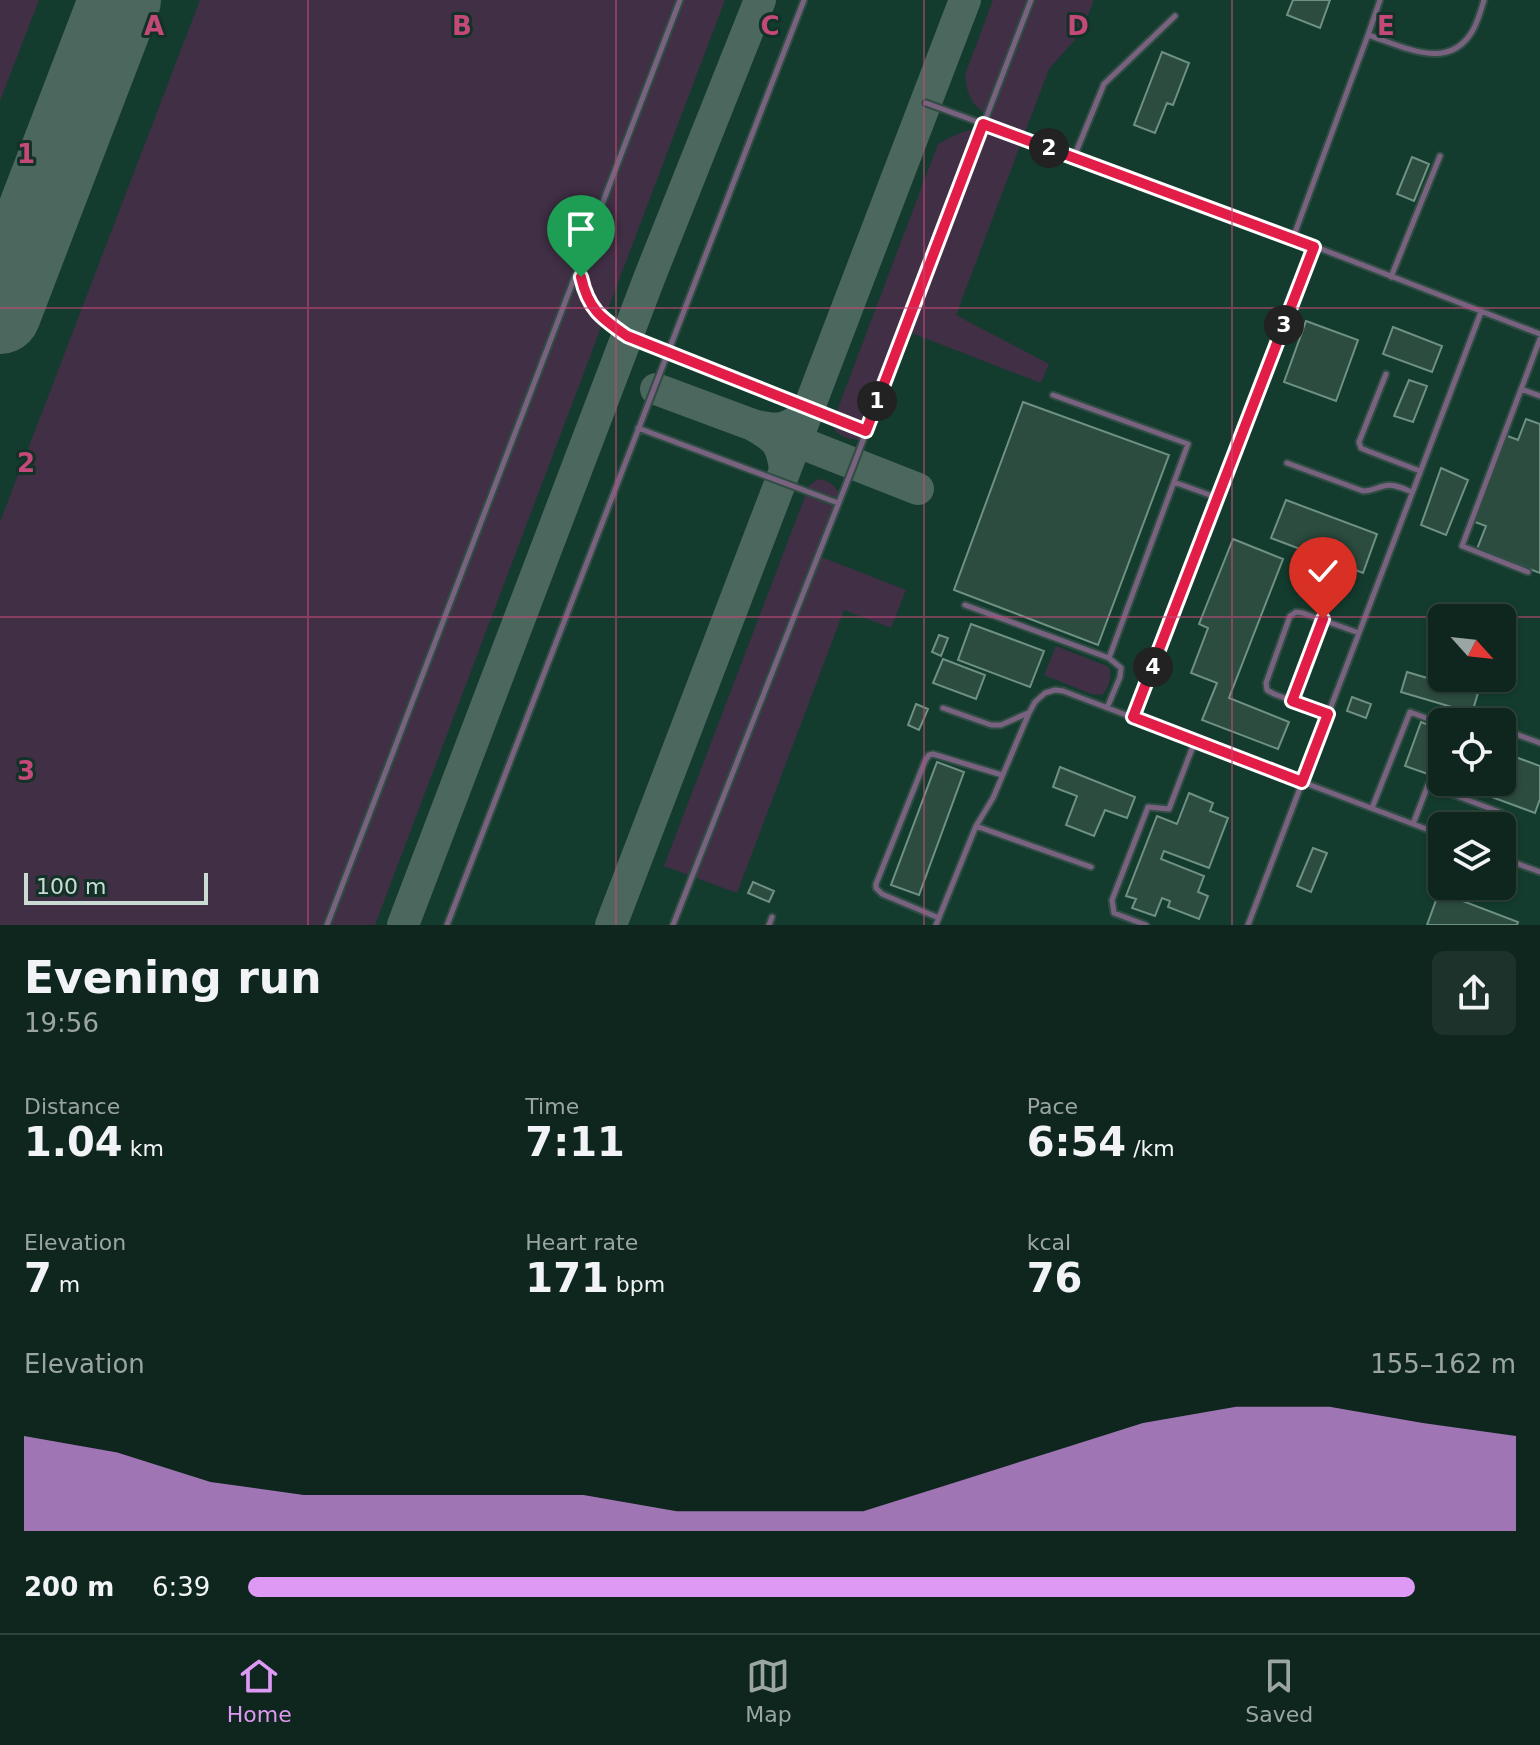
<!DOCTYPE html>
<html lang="en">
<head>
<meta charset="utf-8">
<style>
	body { margin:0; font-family:"DejaVu Sans",sans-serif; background:#1c322a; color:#f1f3f6; height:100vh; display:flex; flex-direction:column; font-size:30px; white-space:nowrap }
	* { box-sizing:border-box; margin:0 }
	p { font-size:26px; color:#9ba5a4 }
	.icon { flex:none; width:44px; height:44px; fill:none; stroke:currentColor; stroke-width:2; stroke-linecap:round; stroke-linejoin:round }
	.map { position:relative; height:925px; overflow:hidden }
	.panel { display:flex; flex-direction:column; background:#0e261d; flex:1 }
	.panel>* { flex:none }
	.needle { width:52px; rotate:117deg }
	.controls { position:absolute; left:1428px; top:604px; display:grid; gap:16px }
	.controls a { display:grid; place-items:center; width:88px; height:88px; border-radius:12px; background:#0e261d; box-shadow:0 2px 6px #0004,0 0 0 2px #2e433b; font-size:40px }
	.scale { position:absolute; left:24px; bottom:20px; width:184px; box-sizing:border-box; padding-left:8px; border:4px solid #c9dbd3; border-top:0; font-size:22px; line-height:28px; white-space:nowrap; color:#c9dbd3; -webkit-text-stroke:6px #133227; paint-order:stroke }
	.pin { position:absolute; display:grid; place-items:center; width:68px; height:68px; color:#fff; margin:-82px -34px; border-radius:50% 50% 50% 0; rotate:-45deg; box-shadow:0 0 8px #0007 }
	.pin .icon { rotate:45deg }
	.km { position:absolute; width:40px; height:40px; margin:-20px; border-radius:50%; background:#222; color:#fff; font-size:22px; line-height:40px; text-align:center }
	.round { display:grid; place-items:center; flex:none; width:84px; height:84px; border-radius:12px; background:#1c322a }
	.overview { display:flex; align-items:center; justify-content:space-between; height:136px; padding:0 24px }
	h1 { font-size:44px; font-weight:700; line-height:60px }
	.figures { display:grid; grid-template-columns:repeat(3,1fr); gap:12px; height:136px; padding:8px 24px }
	.figures div { display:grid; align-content:center }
	.figures b { font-size:40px; font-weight:700 }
	.figures small { font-size:22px; font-weight:400 }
	.figures p { font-size:22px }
	.chart { height:224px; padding:16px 24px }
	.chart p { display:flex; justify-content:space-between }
	.chart svg { width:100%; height:144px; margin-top:8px; fill:#dd99f3; opacity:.7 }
	ul { padding:0 24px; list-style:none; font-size:26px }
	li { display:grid; grid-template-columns:128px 96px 1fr; align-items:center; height:60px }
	li i { height:20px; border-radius:10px; background:#dd99f3 }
	.tab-bar { display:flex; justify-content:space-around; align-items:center; height:112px; border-top:2px solid #2e433b; background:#0e261d; font-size:22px; color:#9ba5a4 }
	.tab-bar a { display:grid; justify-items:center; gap:4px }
	.tab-bar .selected { color:#dd99f3 }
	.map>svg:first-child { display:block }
	.built { fill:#133c2e; fill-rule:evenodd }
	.green { fill:#402f45 }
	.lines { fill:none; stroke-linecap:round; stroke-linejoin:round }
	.taxiway { stroke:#4c675d; stroke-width:32 }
	.runway { stroke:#4c675d; stroke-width:82 }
	.building { fill:#2c4c3f; stroke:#6f9183; stroke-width:2 }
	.lane-casing { stroke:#304d43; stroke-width:9 }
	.lane { stroke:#786280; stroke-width:5 }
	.route-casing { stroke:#fff; stroke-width:16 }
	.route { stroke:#e11d48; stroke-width:10 }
	.grid { fill:none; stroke:#c44979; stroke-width:2; stroke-opacity:0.55 }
	.grid-label { font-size:26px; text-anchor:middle; font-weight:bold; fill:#c44979; stroke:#133227; stroke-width:6; stroke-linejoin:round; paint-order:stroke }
</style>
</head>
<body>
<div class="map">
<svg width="1540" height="925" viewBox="0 0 1540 925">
	<rect width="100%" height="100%" fill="#133227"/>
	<path class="built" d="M0,0H1540V925H0ZM1442,618H1502V678H1442ZM1442,722H1502V782H1442ZM1442,826H1502V886H1442Z"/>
	<path class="green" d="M0,0H39L0,101Z
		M200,0H725L375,925H0V522Z
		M993,0H1094L1081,33L1049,69L1025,132L990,119L973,103L967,89L965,75Z
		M969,130L981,131L1020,146L956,315L1049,364L1041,383L914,334H908L905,338L864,435L859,440C847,439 836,436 832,424L938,144L955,135Z
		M818,479C832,481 836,487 843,499L821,557L906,590L891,628L844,610L737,893L664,866L809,486Z
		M1056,646L1109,667C1112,677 1109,688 1102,695L1091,694L1044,675Z"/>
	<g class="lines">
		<path class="taxiway" d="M656,389L753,425
			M796,441L918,489
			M785,470C782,443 776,438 753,425C777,431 788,431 807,412
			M403,925L650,276L760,0
			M611,925L965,0"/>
		<path class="runway" d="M0,313L120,0"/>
	</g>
	<path class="building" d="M1293,0H1330L1320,28L1287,15Z
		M1162,52L1189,63L1173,105L1167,103L1155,133L1134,125Z
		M1412,157L1429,164L1414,201L1397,194Z
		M1306,321L1358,340L1336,401L1284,382Z
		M1393,327L1442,346L1432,372L1383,354Z
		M1409,380L1427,386L1413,422L1394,416Z
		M1023,402L1169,455L1098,645L954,590Z
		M1526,419L1540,424V573L1477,549L1486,526L1472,521L1505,435L1518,440Z
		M1441,468L1468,480L1446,535L1421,525Z
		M1286,500L1377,534L1363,573L1271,538Z
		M1233,539L1283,559L1229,698L1289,722L1278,749L1202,720L1217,683L1191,673L1208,628L1199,624Z
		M971,624L1044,651L1030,687L958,660Z
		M939,635L948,638L941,656L932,652Z
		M943,659L985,675L976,699L933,683Z
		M1407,672L1478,693L1472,713L1401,692Z
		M1352,697L1371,704L1366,718L1347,711Z
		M916,704L928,709L919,730L908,725Z
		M1421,722L1442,730V779L1405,766Z
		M1502,752L1540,766V799L1535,813L1451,782H1502Z
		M937,762L964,772L919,895L891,885Z
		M1060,767L1135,797L1127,818L1105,810L1094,836L1066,825L1077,796L1053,787Z
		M1189,793L1213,803L1210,811L1228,818L1209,868L1164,851L1161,859L1204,876L1198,892L1208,896L1199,919L1168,907L1170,901L1162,898L1155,916L1132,908L1136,899L1126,896L1157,816L1177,824Z
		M1313,848L1327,853L1311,892L1297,886Z
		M753,882L774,891L769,902L748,893Z
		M1439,892L1518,922L1517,925H1427Z"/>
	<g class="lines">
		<g class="lane-casing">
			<path id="lane" d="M1175,16L1104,84L1074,157L1293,238L1540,334
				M1368,35L1380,0
				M926,103L1074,157
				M1293,238L1368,35C1403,46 1449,73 1473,30C1478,21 1481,10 1484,0
				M585,249L680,0
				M584,259C579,300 595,315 627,336L809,407L866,431
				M1391,277L1440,156
				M1386,374L1359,442L1361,448L1368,451L1420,471
				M1521,389L1540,396
				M638,428L838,503
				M1287,463L1363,491C1372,491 1375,488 1384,486C1393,483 1404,489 1412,492
				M1174,482L1218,498
				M1528,572L1462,546L1540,339
				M965,605L1109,658L1188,444L1053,395
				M1292,701L1323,619
				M943,708L991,725H1001L1028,713
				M1107,708L1120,677L1121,668L1109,658
				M1328,714L1274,694L1267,690L1266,683L1290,616L1296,612L1303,613L1359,633
				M1133,717L1314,247
				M1468,722L1476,719L1485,722
				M1502,729L1540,743
				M1372,808L1410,712L1442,724
				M1413,824L1428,785L1502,813L1497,826
				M976,826L1091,867
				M1502,858L1540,872
				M939,918L882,894L876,888V884L925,761L929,755L933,754L1002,775
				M327,925L585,250
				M447,925L804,0
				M673,925L854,464L1031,0
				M769,925L772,917
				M936,925L976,826L993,798L1029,713L1035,702L1045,693L1055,690L1063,691L1442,835
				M1146,925L1114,913L1112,900L1148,807L1169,809L1195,741
				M1248,925L1481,312"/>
		</g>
		<use href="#lane" class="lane"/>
	</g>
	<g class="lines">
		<g class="route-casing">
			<path id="route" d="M581,277C588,309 601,318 627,336L866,431L983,124L1314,247L1133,717L1302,782L1328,714L1292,701L1323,619"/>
		</g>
		<use href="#route" class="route"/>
	</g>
	<path class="grid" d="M308,0V925M616,0V925M924,0V925M1232,0V925M0,308H1540M0,617H1540"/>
	<g class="grid-label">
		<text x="154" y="35">A</text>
		<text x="462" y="35">B</text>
		<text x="770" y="35">C</text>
		<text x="1078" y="35">D</text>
		<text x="1386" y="35">E</text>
		<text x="26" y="163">1</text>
		<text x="26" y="472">2</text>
		<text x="26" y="780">3</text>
	</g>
</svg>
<div class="controls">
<a><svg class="needle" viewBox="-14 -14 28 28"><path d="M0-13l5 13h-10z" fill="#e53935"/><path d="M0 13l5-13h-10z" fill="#9ba5a4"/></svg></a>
<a><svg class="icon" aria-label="locate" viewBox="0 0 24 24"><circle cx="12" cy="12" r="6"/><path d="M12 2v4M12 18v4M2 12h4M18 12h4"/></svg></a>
<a><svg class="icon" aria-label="layers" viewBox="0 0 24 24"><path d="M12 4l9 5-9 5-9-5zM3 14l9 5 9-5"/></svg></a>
</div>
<div class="scale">100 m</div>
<div class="pin" style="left:581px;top:277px;background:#1e9e55"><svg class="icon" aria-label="arrive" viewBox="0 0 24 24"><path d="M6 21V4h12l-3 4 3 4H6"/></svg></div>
<div class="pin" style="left:1323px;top:619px;background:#d93025"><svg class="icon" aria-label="check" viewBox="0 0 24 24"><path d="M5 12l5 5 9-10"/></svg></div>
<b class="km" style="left:877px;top:401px">1</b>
<b class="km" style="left:1049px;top:148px">2</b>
<b class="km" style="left:1284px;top:325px">3</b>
<b class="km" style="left:1153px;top:667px">4</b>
</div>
<section class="panel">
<div class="overview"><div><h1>Evening run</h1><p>19:56</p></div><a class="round"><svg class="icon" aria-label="share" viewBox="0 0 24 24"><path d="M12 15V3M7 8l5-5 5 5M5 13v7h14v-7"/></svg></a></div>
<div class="figures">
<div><p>Distance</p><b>1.04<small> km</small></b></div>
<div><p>Time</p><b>7:11</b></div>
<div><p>Pace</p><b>6:54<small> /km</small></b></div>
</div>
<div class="figures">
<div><p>Elevation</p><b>7<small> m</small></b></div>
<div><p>Heart rate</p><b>171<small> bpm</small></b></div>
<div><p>kcal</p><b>76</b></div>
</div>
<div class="chart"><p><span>Elevation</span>155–162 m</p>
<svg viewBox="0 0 160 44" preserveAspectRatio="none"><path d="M0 44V15L10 20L20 29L30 33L40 33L50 33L60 33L70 38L80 38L90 38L100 29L110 20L120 11L130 6L140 6L150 11L160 15V44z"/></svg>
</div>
<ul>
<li><b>200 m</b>6:39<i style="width:92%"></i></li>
</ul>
</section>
<nav class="tab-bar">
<a class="selected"><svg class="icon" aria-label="home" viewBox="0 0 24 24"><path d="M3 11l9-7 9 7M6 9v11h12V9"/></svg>Home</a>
<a><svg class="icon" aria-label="map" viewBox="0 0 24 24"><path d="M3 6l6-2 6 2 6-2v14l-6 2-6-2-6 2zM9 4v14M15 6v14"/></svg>Map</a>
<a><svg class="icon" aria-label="saved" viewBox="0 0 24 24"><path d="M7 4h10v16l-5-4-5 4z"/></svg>Saved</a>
</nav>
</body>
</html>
